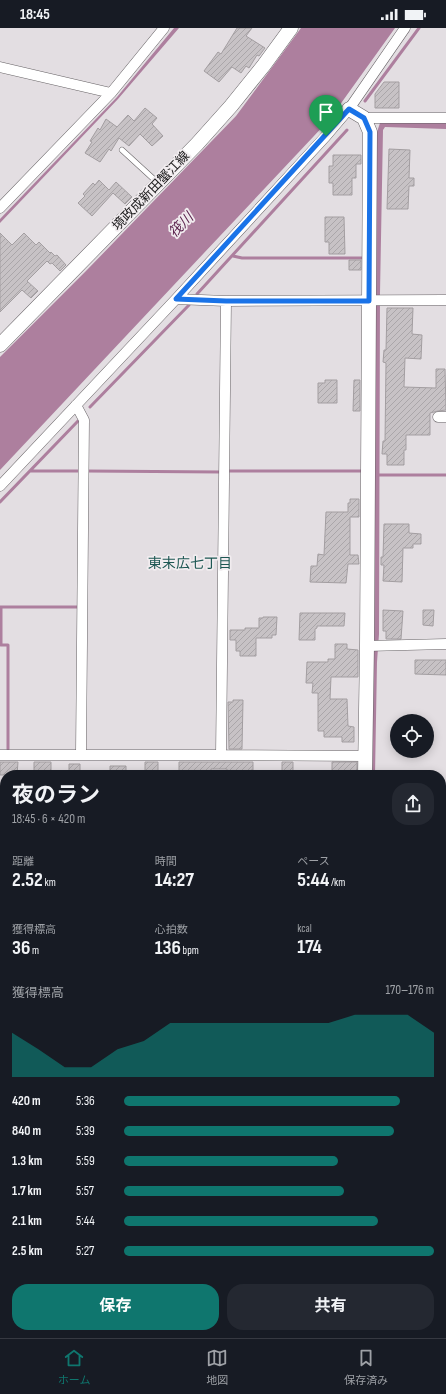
<!DOCTYPE html>
<html lang="ja">
<head>
<meta charset="utf-8">
<style>
	body { margin:0; font-family:"Sofia Sans Condensed","Noto Sans JP",sans-serif; background:#242831; color:#f1f3f6; height:100vh; display:flex; flex-direction:column; font-size:15px; white-space:nowrap }
	* { box-sizing:border-box; margin:0 }
	p { font-size:13px; color:#9ea1a6 }
	.icon { flex:none; width:22px; height:22px; fill:none; stroke:currentColor; stroke-width:2; stroke-linecap:round; stroke-linejoin:round }
	.map { position:relative; flex:1; overflow:hidden }
	.panel { position:absolute; left:0px; top:742px; width:446px; height:568px; display:flex; flex-direction:column; background:#171b24; border-radius:16px 16px 0 0; box-shadow:0 2px 10px #0003 }
	.panel>* { flex:none }
	.buttons { position:absolute; left:390px; top:686px; display:grid; gap:8px }
	.buttons a { display:grid; place-items:center; width:44px; height:44px; border-radius:50%; background:#171b24; box-shadow:0 2px 10px #0003; font-size:20px }
	.pin { position:absolute; display:grid; place-items:center; width:34px; height:34px; color:#fff; margin:-41px -17px; border-radius:50% 50% 50% 0; rotate:-45deg; box-shadow:0 0 4px #0007 }
	.pin .icon { rotate:45deg }
	.round { display:grid; place-items:center; flex:none; width:42px; height:42px; border-radius:16px; background:#242831 }
	.head { display:flex; align-items:center; justify-content:space-between; height:68px; padding:0 12px }
	h1 { font-size:22px; font-weight:700; line-height:30px }
	.stats { display:grid; grid-template-columns:repeat(3,1fr); gap:6px; height:68px; padding:4px 12px }
	.stats div { display:grid; align-content:center }
	.stats b { font-size:20px; font-weight:700 }
	.stats small { font-size:11px; font-weight:400 }
	.stats p { font-size:11px }
	.chart { height:112px; padding:8px 12px }
	.chart p { display:flex; justify-content:space-between }
	.chart svg { width:100%; height:72px; margin-top:4px; fill:#0f766e; opacity:.7 }
	.button { display:flex; gap:8px; margin-top:auto; padding:8px 12px }
	.button a { flex:1; height:46px; border-radius:16px; background:#0f766e; color:#fff; font-size:16px; font-weight:700; line-height:46px; text-align:center }
	.button a+a { background:#242831; color:#f1f3f6 }
	ul { padding:0 12px; list-style:none; font-size:13px }
	li { display:grid; grid-template-columns:64px 48px 1fr; align-items:center; height:30px }
	li i { height:10px; border-radius:5px; background:#0f766e }
	.status { display:flex; justify-content:space-between; align-items:center; height:28px; padding:0 20px; background:#171b24; direction:ltr }
	.status svg { height:11px; fill:currentColor }
	.tab-bar { display:flex; justify-content:space-around; align-items:center; height:56px; border-top:1px solid #363941; background:#171b24; font-size:11px; color:#9ea1a6 }
	.tab-bar a { display:grid; justify-items:center; gap:2px }
	.tab-bar .active { color:#0f766e }
	.map>svg:first-child { display:block }
	.water { fill:#ad7f9e }
	.lines { fill:none; stroke-linecap:round; stroke-linejoin:round }
	.stream { stroke:#ad7f9e; stroke-width:3 }
	.building { fill:url(#building-hatch); stroke:#a39ea1 }
	.lane-casing { stroke:#676366; stroke-width:6 }
	.street-casing { stroke:#676366; stroke-width:11 }
	.secondary-casing { stroke:#676366; stroke-width:15 }
	.lane { stroke:#fff; stroke-width:5 }
	.street { stroke:#fff; stroke-width:10 }
	.secondary { stroke:#fff; stroke-width:14 }
	.route-casing { stroke:#fff; stroke-width:8 }
	.route { stroke:#1a73e8; stroke-width:5 }
	.labels { text-anchor:middle; dominant-baseline:central; stroke-width:3.5; stroke-linejoin:round; paint-order:stroke }
	.street-label { font-size:13px; fill:#1a191a; stroke:#f1ecef }
	.water-label { font-size:14px; font-style:italic; fill:#581f4a; stroke:#f1ecef }
	.neighbourhood-label { font-size:14px; fill:#1d5753; stroke:#f1ecef }
</style>
</head>
<body>
<div class="status"><b>18:45</b><svg viewBox="0 0 49 12"><path d="M0 12V9h3v3zM5 12V6h3v6zM10 12V3h3v9zM15 12V0h3v12zM26 1h20v11H26zM47 4h2v5h-2z"/></svg></div>
<div class="map">
<svg width="446" height="1310" viewBox="0 0 446 1310">
	<defs>
		<pattern id="building-hatch" width="6" height="6" patternUnits="userSpaceOnUse"><rect width="6" height="6" fill="#c7c2c5"/><path d="M-1 1l2-2M0 6l6-6M5 7l2-2" fill="none" stroke="#aaa6a9"/></pattern>
	</defs>
	<rect width="100%" height="100%" fill="#e3dee2"/>
	<path class="water" d="M174,0H179L118,71L0,195V191L117,69Z
		M301,0H395L329,92L0,442V329L86,243L236,88Z
		M380,95H446V101L385,99L383,102L380,265L379,606L377,634L375,747H372L376,107Z"/>
	<g class="lines">
		<path class="stream" d="M365,73L419,0
			M233,228L242,230H363
			M197,266L347,102
			M90,379L189,277
			M30,443H78
			M87,443L221,444
			M229,443H363
			M376,447H446
			M0,474L78,393
			M0,579H78
			M1,579V617H8V721
			M441,1140H446"/>
	</g>
	<path class="building" d="M237,0H252L246,8L265,20L259,28L257,27L249,40L246,38L241,45L232,39L219,54L204,43L218,24L221,26Z
		M384,54H399V80H375V66Z
		M145,80L157,90L152,96L163,108L152,118L140,106L129,118L119,110L111,123L109,121L100,134L85,125L92,114L90,113L98,100L100,102L106,91L117,99L128,87L134,93Z
		M389,121L410,122L409,150H414V158H409L408,181H387Z
		M333,127H361V136H356V150H352V167H333V155H329V138H333Z
		M99,152L109,162L116,154L132,169L125,176L113,165L92,188L78,175L85,168L83,166L93,155L95,157Z
		M325,189H344L345,226H329V214H325Z
		M0,205L12,217L24,205L36,217L39,214L50,225L51,224L55,228L57,227L66,237L60,243L52,235L50,236L47,233L27,253L38,263L31,270L22,262L0,284Z
		M349,232H361V242H349Z
		M387,280H413L412,306L422,307L421,331L405,330L404,359L436,360V341H445L446,382L438,383L430,385V407H406V422H404V437H387V426H382L383,413H385L386,335L383,334L384,322H386Z
		M325,352H337V375H318V355H325Z
		M354,352H360V383H353Z
		M350,471H359V489H350V527H358L359,536H348L346,555L310,554L311,538H317L318,526L324,527L326,484H348V475H350Z
		M384,496H409V505L421,506V516H413V520H403L402,554L383,553L384,537H381V529H383Z
		M383,582L403,583L401,611H386V603H383Z
		M423,582H434L433,598L423,597Z
		M300,585H345L344,598H317V600L315,601V612H299Z
		M263,589H277L276,607H272V610H256V628H240V623H236V612H230V602H245V600H259V590H263Z
		M335,616H347V621L358,622V649H331L330,671H347L348,698L354,699V714H342V709H324V703H318V665H312L313,655H306L307,634H328V631H335Z
		M415,632H446V647L415,646Z
		M233,672H243L242,721H229L228,674H233Z
		M0,734H18L17,747H0Z
		M34,734H51V747L34,746Z
		M145,734H158V747H145Z
		M179,734H253V742H251V747H227V741H211V745L192,744V747H179Z
		M282,734H293V747H282Z
		M332,734H357V747H332Z
		M69,736H80V747H69Z
		M110,738H126V747H110Z"/>
	<g class="lines">
		<g class="lane-casing">
			<path id="lane" d="M122,122L158,155
				M0,968H5
				M0,1025H5"/>
		</g>
		<g class="street-casing">
			<path id="street" d="M0,39L111,65
				M364,90H446
				M0,180L111,65L164,0
				M176,271L226,273L446,272
				M76,377L84,392L81,726
				M438,389H446
				M0,458L176,271L326,108L349,81L405,0
				M367,618L446,616
				M0,727H221L365,728
				M221,727L226,273
				M0,856H5
				M441,966H446
				M0,1139H5
				M0,1308L359,1307"/>
		</g>
		<g class="secondary-casing">
			<path id="secondary" d="M349,81L364,90L370,104L367,618L365,747
				M0,317L197,116L231,78L264,37L291,0
				M359,1307L446,1306"/>
		</g>
		<use href="#lane" class="lane"/>
		<use href="#street" class="street"/>
		<use href="#secondary" class="secondary"/>
	</g>
	<g class="lines">
		<g class="route-casing">
			<path id="route" d="M349,81L364,90L370,104L369,273H226L176,271Z"/>
		</g>
		<use href="#route" class="route"/>
	</g>
	<g class="labels">
		<g class="street-label">
			<text transform="translate(151 163) rotate(-46)">境政成新田蟹江線</text>
		</g>
		<g class="water-label">
			<text transform="translate(181 197) rotate(-46)">筏川</text>
		</g>
		<g class="neighbourhood-label">
			<text x="190" y="535">東末広七丁目</text>
		</g>
	</g>
</svg>
<div class="buttons">
<a><svg class="icon" aria-label="locate" viewBox="0 0 24 24"><circle cx="12" cy="12" r="6"/><path d="M12 2v4M12 18v4M2 12h4M18 12h4"/></svg></a>
</div>
<div class="pin" style="left:326px;top:108px;background:#1e9e55"><svg class="icon" aria-label="arrive" viewBox="0 0 24 24"><path d="M6 21V4h12l-3 4 3 4H6"/></svg></div>
<section class="panel">
<div class="head"><div><h1>夜のラン</h1><p>18:45 · 6 × 420 m</p></div><a class="round"><svg class="icon" aria-label="share" viewBox="0 0 24 24"><path d="M12 15V3M7 8l5-5 5 5M5 13v7h14v-7"/></svg></a></div>
<div class="stats">
<div><p>距離</p><b>2.52<small> km</small></b></div>
<div><p>時間</p><b>14:27</b></div>
<div><p>ペース</p><b>5:44<small> /km</small></b></div>
</div>
<div class="stats">
<div><p>獲得標高</p><b>36<small> m</small></b></div>
<div><p>心拍数</p><b>136<small> bpm</small></b></div>
<div><p>kcal</p><b>174</b></div>
</div>
<div class="chart"><p><span>獲得標高</span>170–176 m</p>
<svg viewBox="0 0 160 44" preserveAspectRatio="none"><path d="M0 44V17L10 27L20 38L30 38L40 27L50 22L60 11L70 11L80 11L90 11L100 11L110 11L120 11L130 6L140 6L150 6L160 17V44z"/></svg>
</div>
<ul>
<li><b>420 m</b>5:36<i style="width:89%"></i></li>
<li><b>840 m</b>5:39<i style="width:87%"></i></li>
<li><b>1.3 km</b>5:59<i style="width:69%"></i></li>
<li><b>1.7 km</b>5:57<i style="width:71%"></i></li>
<li><b>2.1 km</b>5:44<i style="width:82%"></i></li>
<li><b>2.5 km</b>5:27<i style="width:100%"></i></li>
</ul>
<div class="button"><a>保存</a><a>共有</a></div>
</section>
</div>
<nav class="tab-bar">
<a class="active"><svg class="icon" aria-label="home" viewBox="0 0 24 24"><path d="M3 11l9-7 9 7M6 9v11h12V9"/></svg>ホーム</a>
<a><svg class="icon" aria-label="map" viewBox="0 0 24 24"><path d="M3 6l6-2 6 2 6-2v14l-6 2-6-2-6 2zM9 4v14M15 6v14"/></svg>地図</a>
<a><svg class="icon" aria-label="saved" viewBox="0 0 24 24"><path d="M7 4h10v16l-5-4-5 4z"/></svg>保存済み</a>
</nav>
</body>
</html>
